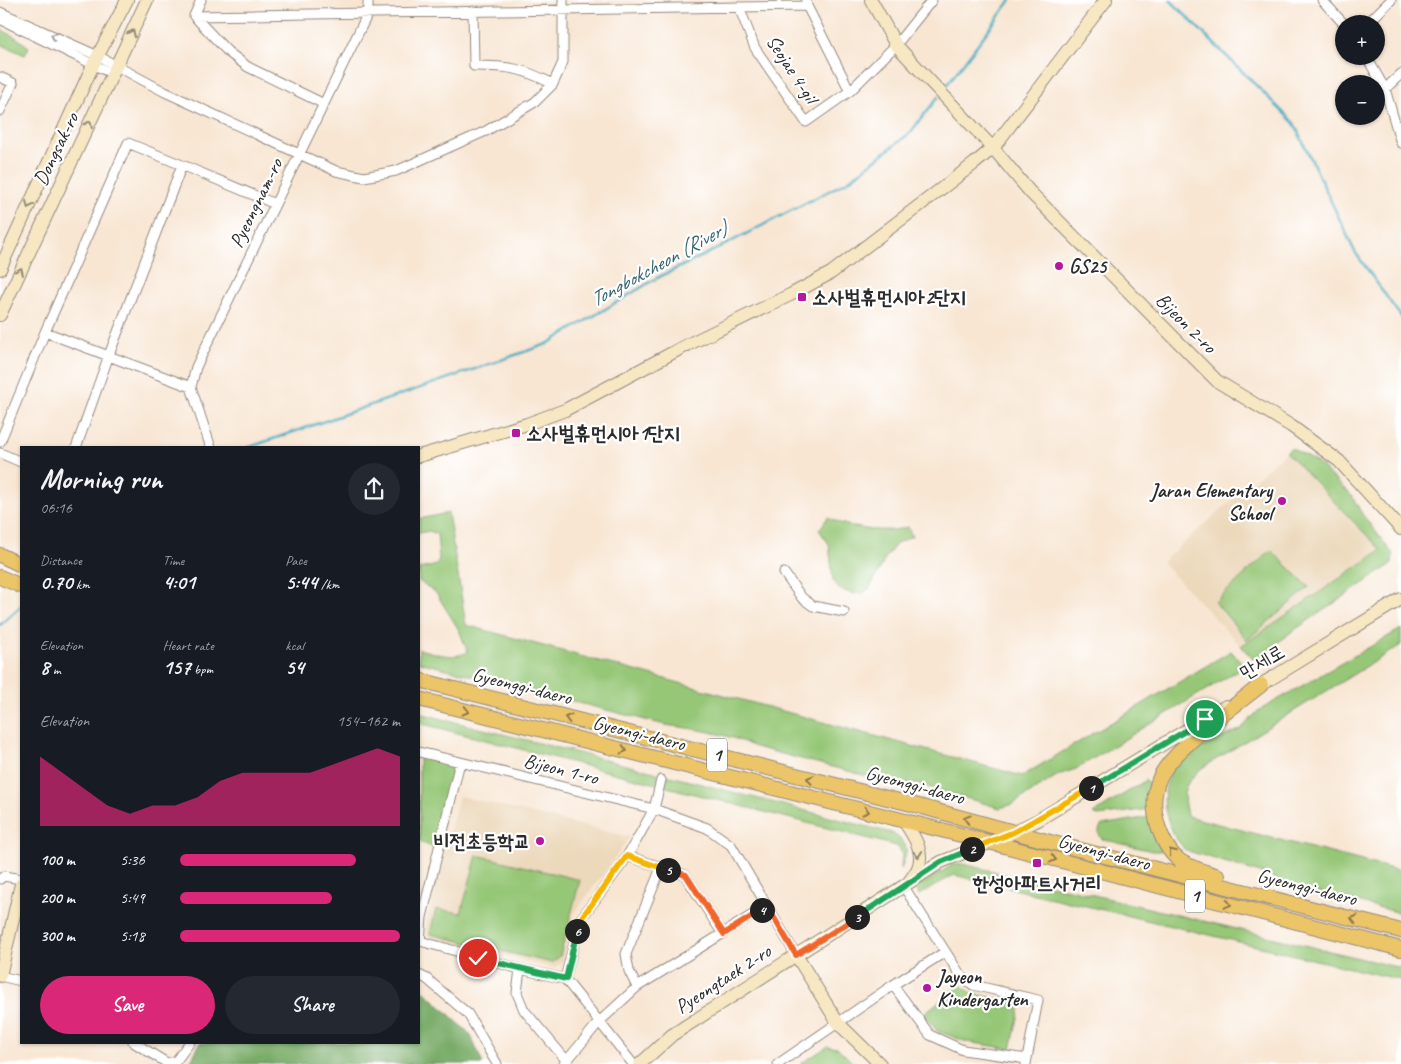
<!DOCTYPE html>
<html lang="en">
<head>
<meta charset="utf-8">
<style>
	body { margin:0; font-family:Caveat,"Poor Story",sans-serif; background:#242831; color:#f1f3f6; height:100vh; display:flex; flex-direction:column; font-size:19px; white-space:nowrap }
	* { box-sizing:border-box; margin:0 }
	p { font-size:16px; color:#9ea1a6 }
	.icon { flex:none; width:28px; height:28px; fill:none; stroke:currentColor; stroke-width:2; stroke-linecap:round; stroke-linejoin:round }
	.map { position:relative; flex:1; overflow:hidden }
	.side { position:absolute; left:20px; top:446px; width:400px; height:598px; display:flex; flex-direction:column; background:#171b24; border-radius:0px; box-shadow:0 1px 4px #0004 }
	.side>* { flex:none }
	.buttons { position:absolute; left:1335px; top:15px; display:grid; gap:10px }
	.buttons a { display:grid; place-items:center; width:50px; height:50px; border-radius:50%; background:#171b24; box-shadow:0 1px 4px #0004; font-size:25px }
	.pin { position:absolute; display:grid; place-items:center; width:42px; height:42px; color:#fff; margin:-21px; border:2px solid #fff; border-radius:50%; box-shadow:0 1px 5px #0007 }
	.km { position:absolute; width:25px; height:25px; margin:-12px; border-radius:50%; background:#222; color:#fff; font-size:14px; line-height:25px; text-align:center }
	.round { display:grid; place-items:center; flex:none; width:52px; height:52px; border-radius:26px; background:#242831 }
	.overview { display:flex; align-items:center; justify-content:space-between; height:85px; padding:0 20px }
	h1 { font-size:28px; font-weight:800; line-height:38px }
	.metrics { display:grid; grid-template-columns:repeat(3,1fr); gap:8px; height:85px; padding:5px 20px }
	.metrics div { display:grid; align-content:center }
	.metrics b { font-size:21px; font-weight:800 }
	.metrics small { font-size:14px; font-weight:400 }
	.metrics p { font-size:14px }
	.chart { height:140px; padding:10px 20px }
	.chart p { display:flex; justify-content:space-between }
	.chart svg { width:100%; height:90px; margin-top:5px; fill:#db2777; opacity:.7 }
	.action { display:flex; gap:10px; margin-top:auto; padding:10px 20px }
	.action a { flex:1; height:58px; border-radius:30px; background:#db2777; color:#fff; font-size:20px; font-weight:800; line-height:58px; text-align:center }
	.action a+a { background:#242831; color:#f1f3f6 }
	ul { padding:0 20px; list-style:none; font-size:16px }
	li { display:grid; grid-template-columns:80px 60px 1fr; align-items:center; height:38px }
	li i { height:12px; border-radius:6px; background:#db2777 }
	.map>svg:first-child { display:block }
	.built { fill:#ecd8ba }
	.green { fill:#96c777; stroke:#607951 }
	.forest { fill:#78ac68; stroke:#526c4a }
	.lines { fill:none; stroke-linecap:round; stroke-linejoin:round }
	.stream { stroke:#41aac1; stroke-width:2.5 }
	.street-casing { stroke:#92887f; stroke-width:11 }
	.secondary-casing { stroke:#92887f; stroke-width:14 }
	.primary-casing { stroke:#92887f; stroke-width:16 }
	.street { stroke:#fff; stroke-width:9 }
	.secondary { stroke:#f7e8c3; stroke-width:12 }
	.primary { stroke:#ecc569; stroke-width:14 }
	.oneway { stroke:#918a77 }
	.oneway2 { stroke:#a0a0a0 }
	.oneway3 { stroke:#8c784a }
	.split-1-casing { stroke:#fff; stroke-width:10 }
	.split-2-casing { stroke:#fff; stroke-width:10 }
	.split-3-casing { stroke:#fff; stroke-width:10 }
	.split-4-casing { stroke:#fff; stroke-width:10 }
	.split-5-casing { stroke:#fff; stroke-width:10 }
	.split-6-casing { stroke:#fff; stroke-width:10 }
	.split-7-casing { stroke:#fff; stroke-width:10 }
	.split-1 { stroke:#22a559; stroke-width:6 }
	.split-2 { stroke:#f5b400; stroke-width:6 }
	.split-3 { stroke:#22a559; stroke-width:6 }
	.split-4 { stroke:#f0652b; stroke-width:6 }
	.split-5 { stroke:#f0652b; stroke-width:6 }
	.split-6 { stroke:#f5b400; stroke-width:6 }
	.split-7 { stroke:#22a559; stroke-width:6 }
	.poi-dot { fill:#b5179e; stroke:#fff; stroke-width:2 }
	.labels { text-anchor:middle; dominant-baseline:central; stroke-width:4.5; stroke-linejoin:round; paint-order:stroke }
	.shield { fill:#fff; stroke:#6b6b6b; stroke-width:1 }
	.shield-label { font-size:19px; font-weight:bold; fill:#2b2b2b }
	.street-label { font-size:20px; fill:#2b2b2b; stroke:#fff }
	.poi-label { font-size:20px; font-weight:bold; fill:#2b2b2b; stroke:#fff; text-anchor:start }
	.water-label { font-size:21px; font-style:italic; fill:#35646e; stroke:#fff }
</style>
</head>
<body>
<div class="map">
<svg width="1401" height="1064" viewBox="0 0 1401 1064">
	<rect width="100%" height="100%" fill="#fff"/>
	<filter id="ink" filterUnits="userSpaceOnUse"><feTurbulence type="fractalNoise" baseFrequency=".02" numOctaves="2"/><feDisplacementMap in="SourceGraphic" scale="10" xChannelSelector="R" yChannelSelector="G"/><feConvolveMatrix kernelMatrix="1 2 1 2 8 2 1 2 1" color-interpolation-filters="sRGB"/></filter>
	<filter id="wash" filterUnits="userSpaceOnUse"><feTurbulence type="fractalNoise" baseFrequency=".0096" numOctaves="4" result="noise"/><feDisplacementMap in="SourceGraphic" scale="20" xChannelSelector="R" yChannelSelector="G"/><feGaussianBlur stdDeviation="1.12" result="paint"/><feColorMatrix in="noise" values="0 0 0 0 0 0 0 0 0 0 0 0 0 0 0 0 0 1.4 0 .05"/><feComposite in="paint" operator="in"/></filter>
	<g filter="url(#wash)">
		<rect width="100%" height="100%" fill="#f8e6d3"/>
		<path class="built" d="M1286,452L1382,550L1241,646L1162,562Z
			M459,796L630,837L575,912L562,962L554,968L427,936L426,924Z"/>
		<path class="green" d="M0,29L17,38L29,47L25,55L0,44Z
			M1291,448L1316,462L1352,496L1362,514L1393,554L1392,564L1290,633L1255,661L1241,646L1381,550L1286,452Z
			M448,513L466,625L1022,776L1231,651L1245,666L1076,769L1058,775L1013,804L1000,808L918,784L894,783L755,747C727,733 696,729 665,725L419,662V649C435,653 452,660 468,652L459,630L436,593L419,581V569L437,565L439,558L437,534L429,531L419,533V519Z
			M828,517C847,529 887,534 908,527L912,536L897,543L886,557L870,588L862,593L853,594L839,589L833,580L829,544L819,530Z
			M1271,550L1309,587L1247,640L1215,602Z
			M1401,629V645L1202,768C1182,788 1182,788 1187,816L1401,871V913L1288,885L1270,876L1185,850L1172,833L1165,810L1164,799L1166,786L1172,769L1196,750L1241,729L1258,711Z
			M419,713L658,773L656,784L419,723Z
			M419,755L455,764L457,768L435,848L419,842L420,831L419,830Z
			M666,775L892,833C910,845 908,849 901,869L902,853L897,846L663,786Z
			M1146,780L1149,784L1148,801L1149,809L1098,816L1093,814Z
			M1149,817L1161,845V851H1152L1102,839C1098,834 1098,829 1102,825Z
			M477,855L580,880L560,956L552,963L430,934L436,909L461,913Z
			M963,864L1401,968V980L954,875L919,895L916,888L952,865Z
			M960,985L972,993L1021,1004L1011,1049L967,1042L937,1031L923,1014Z
			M827,1047L838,1048L854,1064H800Z"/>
		<path class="forest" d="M419,986L470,1034L483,1064H189L200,1043L419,1042Z"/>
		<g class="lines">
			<path class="stream" d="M1170,0L1294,123L1355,252L1401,317
				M943,90L1011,0
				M247,448L547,344L657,278L713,251L848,181L910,133L938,97
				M0,625L21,606"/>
		</g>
	</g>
	<g filter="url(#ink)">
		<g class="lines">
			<g class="street-casing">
				<path id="street" d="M806,0L807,6L850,91
					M1322,0L1344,24
					M739,7L755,48L806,122L850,91L896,45L932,0
					M473,11L474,66C509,66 522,68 553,84
					M0,12L98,56L165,92L336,171L364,177L396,171L486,131L535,102L553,84L563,62V0
					M194,16L807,6
					M194,16L228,52L248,67L324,104
					M194,16L201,0
					M0,19L113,74
					M1367,24L1391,0
					M1366,56L1385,89L1401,143
					M0,77L13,83L0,111
					M1385,89L1401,74
					M182,165L275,204
					M45,332L128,143L182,165L109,355L76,448
					M0,442L45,332L191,387
					M211,448L191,387L196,367L368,13V0
					M0,453L21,462
					M784,573L802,598L813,606L844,612
					M419,752L654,809L707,828L731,845L796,955
					M460,762L422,917L420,941L520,969L565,979L633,1064
					M627,856L685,875L723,934
					M0,879L4,876L21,879
					M904,887L961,976L973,985L1038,1000L1026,1064
					M520,969L517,993L524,1010L566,1060
					M419,975L427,979L468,1014L497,1064
					M0,976L21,981
					M565,979L580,920L622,864L636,841L654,809L661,780
					M893,985L930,1035L963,1050L1027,1059
					M637,987L629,971L626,954L661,868
					M133,1042L167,1063L176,1061L190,1042
					M564,1064L599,1022L637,987L767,906
					M778,1064L893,985L945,952"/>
			</g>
			<g class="secondary-casing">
				<path id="secondary" d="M871,0L896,45L993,148L1030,192L1217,381L1291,426L1339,461L1401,529
					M0,269L93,65L127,0
					M0,315L147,0
					M419,456L527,424L565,410L689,344L792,294L831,273L975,163L993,148L1106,0
					M1254,689L1401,599
					M904,821C913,835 925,851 918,868C916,873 911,878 909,882
					M796,955L838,1023L880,1064
					M0,976L21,884
					M640,1064L672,1035L941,862L1002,838L1038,820L1226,706"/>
			</g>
			<g class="primary-casing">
				<path id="primary" d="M0,555L21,565
					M0,577L21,586
					M419,680L915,805L1061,845L1401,931
					M419,699L989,842L1401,949
					M1218,876C1186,866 1171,863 1159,829C1153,811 1152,795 1160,777C1172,750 1236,705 1261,685"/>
			</g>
			<use href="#street" class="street"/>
			<use href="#secondary" class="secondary"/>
			<use href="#primary" class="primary"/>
		</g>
		<defs><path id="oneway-chevron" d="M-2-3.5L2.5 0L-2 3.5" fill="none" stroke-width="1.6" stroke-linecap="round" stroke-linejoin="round" transform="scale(1.25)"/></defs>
		<g class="oneway">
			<use href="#oneway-chevron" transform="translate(132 33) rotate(-64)"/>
			<use href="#oneway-chevron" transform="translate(89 124) rotate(-64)"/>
			<use href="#oneway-chevron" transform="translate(29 205) rotate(115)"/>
			<use href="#oneway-chevron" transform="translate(20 271) rotate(-66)"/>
			<use href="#oneway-chevron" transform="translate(918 854) rotate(85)"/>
		</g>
		<use class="oneway2" href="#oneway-chevron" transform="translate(54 36) rotate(-156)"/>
		<g class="oneway3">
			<use href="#oneway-chevron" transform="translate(466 711) rotate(14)"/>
			<use href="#oneway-chevron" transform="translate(568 718) rotate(-166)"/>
			<use href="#oneway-chevron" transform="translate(624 750) rotate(14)"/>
			<use href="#oneway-chevron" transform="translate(810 779) rotate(-166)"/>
			<use href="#oneway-chevron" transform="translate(866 811) rotate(14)"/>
			<use href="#oneway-chevron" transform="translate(967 819) rotate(-165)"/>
			<use href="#oneway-chevron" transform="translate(1172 852) rotate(-129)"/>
			<use href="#oneway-chevron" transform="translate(1053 859) rotate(15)"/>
			<use href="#oneway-chevron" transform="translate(1228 904) rotate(15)"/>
			<use href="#oneway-chevron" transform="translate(1354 919) rotate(-166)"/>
		</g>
	</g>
	<g class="lines" filter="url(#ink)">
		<g class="split-1-casing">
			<path id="split-1" d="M1091,788L1205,719"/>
		</g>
		<g class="split-2-casing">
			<path id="split-2" d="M972,849L1014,832L1091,788"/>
		</g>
		<g class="split-3-casing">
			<path id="split-3" d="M857,917L941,862L972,849"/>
		</g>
		<g class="split-4-casing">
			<path id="split-4" d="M762,910L767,906L796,955L857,917"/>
		</g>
		<g class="split-5-casing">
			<path id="split-5" d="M668,870L686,875L724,934L762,910"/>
		</g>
		<g class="split-6-casing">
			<path id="split-6" d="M577,931L580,920L627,856L668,870"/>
		</g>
		<g class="split-7-casing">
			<path id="split-7" d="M478,958L566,979L577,931"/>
		</g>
		<use href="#split-1" class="split-1"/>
		<use href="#split-2" class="split-2"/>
		<use href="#split-3" class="split-3"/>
		<use href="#split-4" class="split-4"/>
		<use href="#split-5" class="split-5"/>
		<use href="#split-6" class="split-6"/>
		<use href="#split-7" class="split-7"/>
	</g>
	<g class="poi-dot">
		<circle cx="1059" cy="266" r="5"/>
		<rect x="797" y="292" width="10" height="10" rx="2.5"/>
		<rect x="511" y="428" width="10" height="10" rx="2.5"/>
		<circle cx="1282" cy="501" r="5"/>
		<circle cx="540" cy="841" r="5"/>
		<rect x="1032" y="858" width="10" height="10" rx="2.5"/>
		<circle cx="927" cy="988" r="5"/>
	</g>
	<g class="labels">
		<g class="shield">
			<rect x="707" y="738.5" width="20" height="33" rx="4"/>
			<rect x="1185" y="879.5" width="20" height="33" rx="4"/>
		</g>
		<g class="shield-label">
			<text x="717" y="755">1</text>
			<text x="1195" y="896">1</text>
		</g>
		<g class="street-label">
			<text transform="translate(792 69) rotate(57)">Seojae 4-gil</text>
			<text transform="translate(56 149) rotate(-64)">Dongsak-ro</text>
			<text transform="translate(256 203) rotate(-64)">Pyeongnam-ro</text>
			<text transform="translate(1186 323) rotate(45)">Bijeon 2-ro</text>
			<text transform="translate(1262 662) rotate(-31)">만세로</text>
			<text transform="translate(522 686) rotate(14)">Gyeonggi-daero</text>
			<text transform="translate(639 733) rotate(14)">Gyeongi-daero</text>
			<text transform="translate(561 769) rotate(14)">Bijeon 1-ro</text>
			<text transform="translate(915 785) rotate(15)">Gyeonggi-daero</text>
			<text transform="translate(1104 852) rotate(15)">Gyeongi-daero</text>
			<text transform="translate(1307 887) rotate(14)">Gyeonggi-daero</text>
			<text transform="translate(723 979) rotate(-33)">Pyeongtaek 2-ro</text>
		</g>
		<g class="poi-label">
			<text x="1069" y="266">GS25</text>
			<text x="812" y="297">소사벌휴먼시아2단지</text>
			<text x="526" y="433">소사벌휴먼시아1단지</text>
			<text x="1272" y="490" text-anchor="end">Jaran Elementary<tspan x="1272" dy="23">School</tspan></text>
			<text x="530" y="841" text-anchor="end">비전초등학교</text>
			<text x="1037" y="883" text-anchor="middle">한성아파트사거리</text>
			<text x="937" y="976">Jayeon<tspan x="937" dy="23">Kindergarten</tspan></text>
		</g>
		<g class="water-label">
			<text transform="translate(658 264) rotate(-29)">Tongbokcheon (River)</text>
		</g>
	</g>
</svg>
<div class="buttons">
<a>+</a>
<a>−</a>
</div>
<div class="pin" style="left:1205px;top:719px;background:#1e9e55"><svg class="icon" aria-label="arrive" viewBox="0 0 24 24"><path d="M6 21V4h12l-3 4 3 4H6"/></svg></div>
<div class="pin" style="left:478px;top:958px;background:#d93025"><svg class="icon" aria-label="check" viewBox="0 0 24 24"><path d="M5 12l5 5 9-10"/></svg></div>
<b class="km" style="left:1091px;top:788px">1</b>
<b class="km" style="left:972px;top:849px">2</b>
<b class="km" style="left:857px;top:917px">3</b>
<b class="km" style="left:762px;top:910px">4</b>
<b class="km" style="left:668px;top:870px">5</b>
<b class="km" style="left:577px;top:931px">6</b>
<section class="side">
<div class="overview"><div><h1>Morning run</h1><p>06:16</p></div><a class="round"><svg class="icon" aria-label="share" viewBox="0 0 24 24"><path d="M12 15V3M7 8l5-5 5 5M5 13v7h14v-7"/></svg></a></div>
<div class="metrics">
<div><p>Distance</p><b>0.70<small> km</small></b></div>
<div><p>Time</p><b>4:01</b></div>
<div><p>Pace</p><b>5:44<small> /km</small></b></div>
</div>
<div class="metrics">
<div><p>Elevation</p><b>8<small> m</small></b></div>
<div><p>Heart rate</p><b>157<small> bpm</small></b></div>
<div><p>kcal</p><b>54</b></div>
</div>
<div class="chart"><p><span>Elevation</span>154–162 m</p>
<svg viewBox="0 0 160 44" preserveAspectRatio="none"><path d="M0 44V10L10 18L20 26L30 34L40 38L50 34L60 34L70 30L80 22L90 18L100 18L110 18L120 18L130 14L140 10L150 6L160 10V44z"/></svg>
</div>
<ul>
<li><b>100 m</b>5:36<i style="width:80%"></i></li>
<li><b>200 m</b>5:49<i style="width:69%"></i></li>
<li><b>300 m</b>5:18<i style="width:100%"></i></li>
</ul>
<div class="action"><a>Save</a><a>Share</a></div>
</section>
</div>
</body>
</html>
